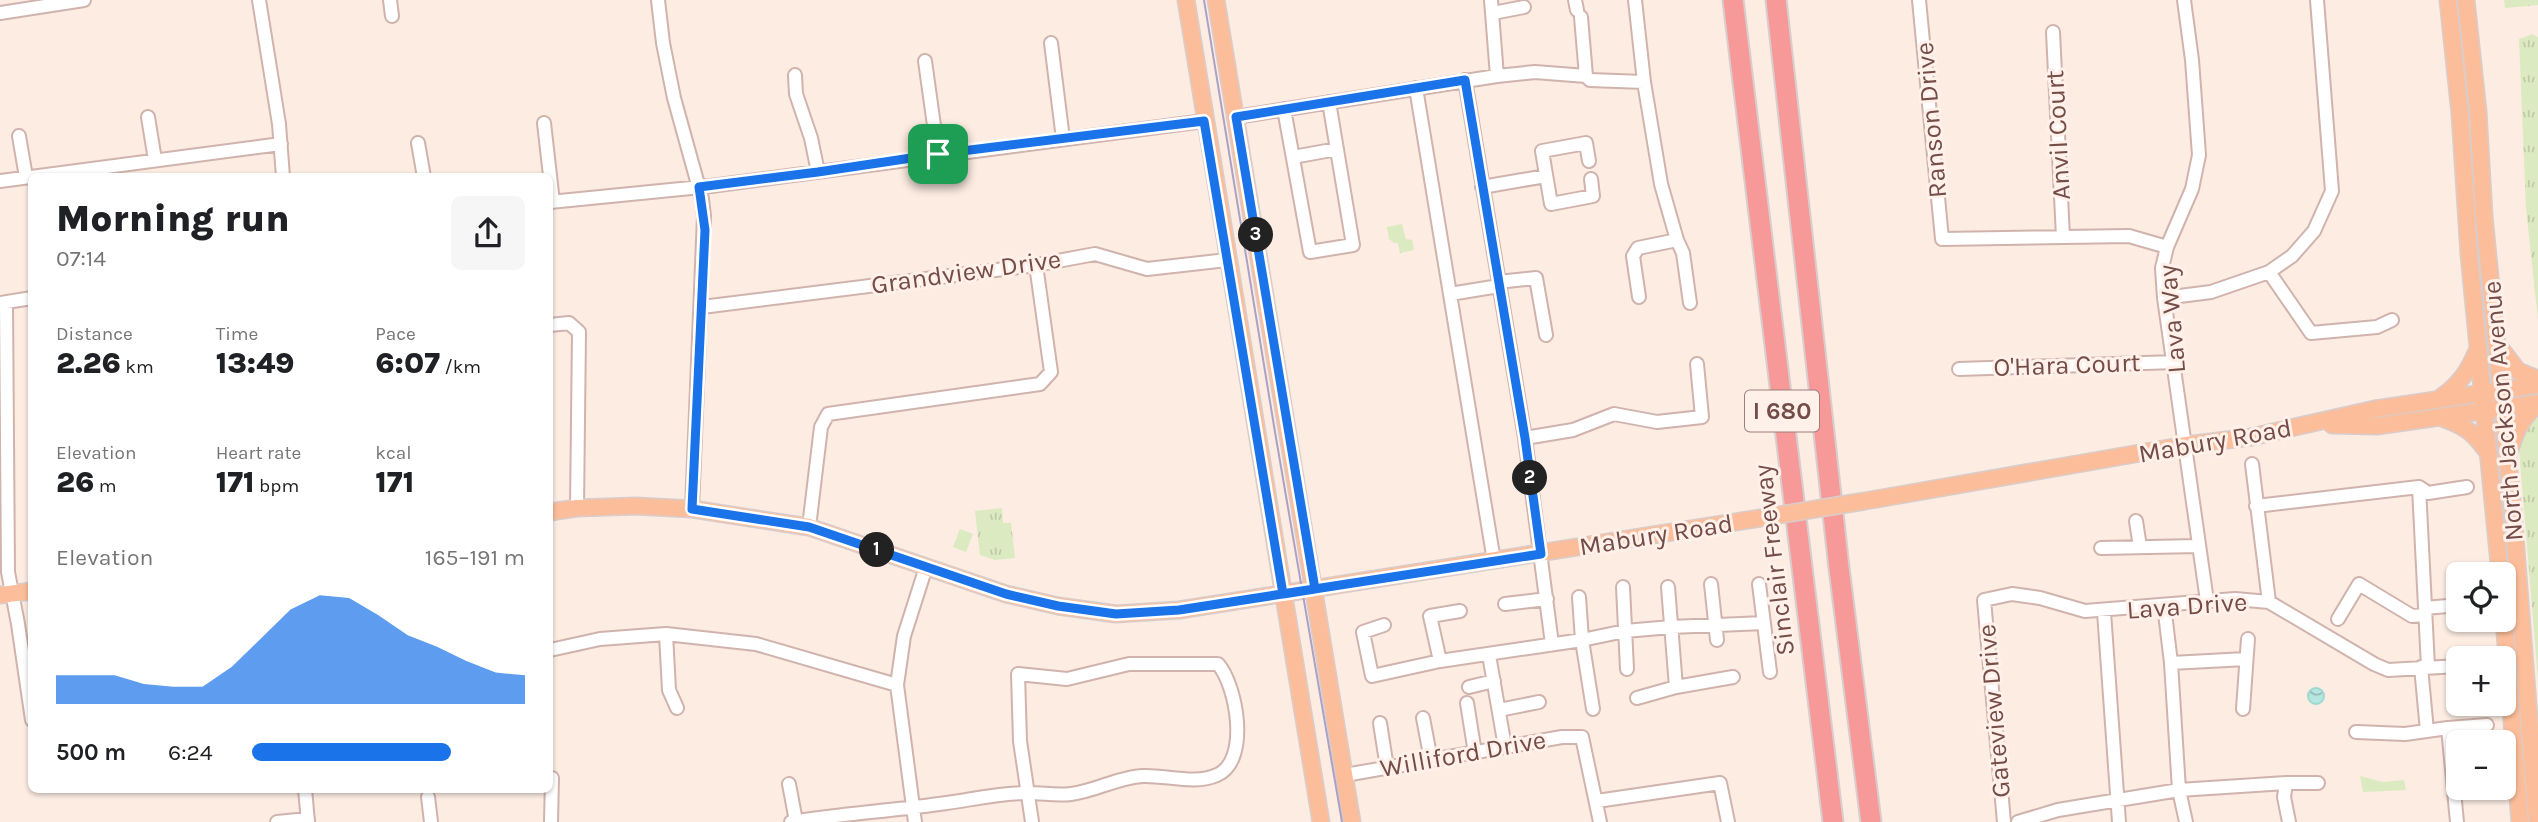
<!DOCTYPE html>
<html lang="en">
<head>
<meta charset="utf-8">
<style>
	body { margin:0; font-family:Karla,sans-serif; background:#f6f6f6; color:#202124; height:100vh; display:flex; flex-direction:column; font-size:26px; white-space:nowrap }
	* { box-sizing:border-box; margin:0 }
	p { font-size:23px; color:#757577 }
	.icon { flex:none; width:38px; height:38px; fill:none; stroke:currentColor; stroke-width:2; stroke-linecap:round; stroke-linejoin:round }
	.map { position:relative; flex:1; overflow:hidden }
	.side { position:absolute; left:28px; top:173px; width:525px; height:620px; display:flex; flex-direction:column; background:#fff; border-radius:10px; box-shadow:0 2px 5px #0004 }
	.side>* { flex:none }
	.buttons { position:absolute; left:2446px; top:562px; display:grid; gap:14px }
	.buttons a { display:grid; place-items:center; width:70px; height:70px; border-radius:10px; background:#fff; box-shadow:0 2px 5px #0004; font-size:35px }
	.pin { position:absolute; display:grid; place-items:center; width:60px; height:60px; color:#fff; margin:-30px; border-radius:14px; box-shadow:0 4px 10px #0006 }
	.km { position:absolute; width:35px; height:35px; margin:-18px; border-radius:50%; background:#222; color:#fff; font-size:19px; line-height:35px; text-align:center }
	.round { display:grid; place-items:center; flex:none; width:74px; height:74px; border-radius:10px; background:#f6f6f6 }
	.head { display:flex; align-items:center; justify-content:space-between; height:119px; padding:0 28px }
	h1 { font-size:38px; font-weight:800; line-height:52px }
	.figures { display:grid; grid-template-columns:repeat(3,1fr); gap:10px; height:119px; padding:7px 28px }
	.figures div { display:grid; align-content:center }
	.figures b { font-size:30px; font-weight:800 }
	.figures small { font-size:19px; font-weight:400 }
	.figures p { font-size:19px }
	.chart { height:196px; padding:14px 28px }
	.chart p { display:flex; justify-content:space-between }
	.chart svg { width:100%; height:126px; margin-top:7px; fill:#1a73e8; opacity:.7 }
	ul { padding:0 28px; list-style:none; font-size:23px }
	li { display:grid; grid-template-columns:112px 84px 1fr; align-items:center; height:52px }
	li i { height:18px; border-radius:9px; background:#1a73e8 }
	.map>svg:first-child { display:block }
	.grass { fill:url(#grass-tufts) }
	.garden { fill:#dceac1 }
	.water { fill:url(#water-waves); stroke:#9dd8d1; stroke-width:2 }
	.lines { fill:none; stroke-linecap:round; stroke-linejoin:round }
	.minor-casing { stroke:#d0b3ac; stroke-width:16 }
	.major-casing { stroke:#d8cdcc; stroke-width:19 }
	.highway-casing { stroke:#d8cdcc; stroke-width:23 }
	.minor { stroke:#fff; stroke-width:12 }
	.major { stroke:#fcbe9a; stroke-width:16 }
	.highway { stroke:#f79899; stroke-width:19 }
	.tram { stroke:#aba1c6; stroke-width:2 }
	.major-bridge-casing { stroke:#d8cdcc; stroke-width:19; stroke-linecap:butt }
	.major-bridge { stroke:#fcbe9a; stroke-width:16 }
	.route-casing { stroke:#fff; stroke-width:14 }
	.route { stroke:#1a73e8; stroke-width:9 }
	.labels { text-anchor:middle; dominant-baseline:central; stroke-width:6; stroke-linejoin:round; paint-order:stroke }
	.shield { fill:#fff0e9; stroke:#9e7e78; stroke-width:2 }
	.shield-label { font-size:24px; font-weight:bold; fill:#744d48 }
	.street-label { font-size:26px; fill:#744d48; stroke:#fff0e9 }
</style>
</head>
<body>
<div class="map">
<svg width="2538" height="822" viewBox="0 0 2538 822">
	<defs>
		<pattern id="grass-tufts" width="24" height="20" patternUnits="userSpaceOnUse" patternTransform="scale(1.75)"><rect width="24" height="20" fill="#dceac1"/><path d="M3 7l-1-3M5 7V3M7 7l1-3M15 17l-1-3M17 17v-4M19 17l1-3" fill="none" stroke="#c0caa7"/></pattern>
		<pattern id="water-waves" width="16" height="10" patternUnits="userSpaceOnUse" patternTransform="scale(1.75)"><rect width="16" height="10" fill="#b7e6e0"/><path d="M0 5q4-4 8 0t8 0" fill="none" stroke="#99bdb8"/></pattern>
	</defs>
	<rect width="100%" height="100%" fill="#fcece2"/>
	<path class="grass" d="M2504,0H2538V5L2505,8Z
		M2532,34L2538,37V320L2526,209L2519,39Z
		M1402,224L1406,239L1412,240L1414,250L1400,253L1398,243H1394L1389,239L1387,227Z
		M2538,416V680L2518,437L2534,417Z
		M1002,508L1003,523H1011L1015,558L995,560L980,555L975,511Z"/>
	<path class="garden" d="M960,529L973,534L966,552L953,547Z
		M2360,776L2383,782L2404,780L2406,790L2363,792Z"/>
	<path class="water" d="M2308 696a8 8 0 1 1 16 0a8 8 0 1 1-16 0Z"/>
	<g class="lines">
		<g class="minor-casing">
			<path id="minor" d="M259,0L279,124L283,177
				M390,0L392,16
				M658,0L663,43L674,98L702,199L704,216L692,509
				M1491,0L1497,76
				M1575,0L1577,10
				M1635,0L1644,82L1661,184L1677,240L1638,248L1633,256L1639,297
				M1919,0L1942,239L2129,236L2167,247
				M2184,0L2192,60L2199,155L2192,189L2167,247L2162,268L2164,298L2207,601
				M0,13L84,0
				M1493,13L1524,7
				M1581,17L1586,76
				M2053,32L2063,237
				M1051,43L1063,139
				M925,61L938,154
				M795,75L796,94L811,138L818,172
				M1465,80L1525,438L1552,644
				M1416,88L1494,561
				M1284,109L1310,252L1353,245L1329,102
				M148,117L155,160
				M1236,117L1497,76L1535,72L1586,76L1590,80L1644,82
				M544,123L553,202
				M19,136L26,177
				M418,143L424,177
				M1293,157L1337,149
				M1589,161L1586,143L1542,151L1551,204L1593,196L1591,179
				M0,181L281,144
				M1482,187L1546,176
				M550,202L711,186L1204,121
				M1677,240L1683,253L1690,303
				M2269,272L2311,333L2377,327L2392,320
				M1498,282L1536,278L1546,335
				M1450,294L1499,286
				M2164,298L2211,292L2269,272L2292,256L2314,231L2332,191L2317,0
				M6,302L8,572L18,624L32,720
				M0,303L32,298
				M702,307L1036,265L1095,254L1147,269L1227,260
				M550,325L569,323L579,332L577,508
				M1959,369L2175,362
				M1525,438L1573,430L1614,414L1657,422L1702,417L1697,364
				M2252,464L2269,602
				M2419,487L2428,667
				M2419,487L2428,493L2467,487
				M2256,506L2419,487
				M2136,521L2140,547
				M809,527L821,427L828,414L1040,384L1051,372L1036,265
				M2101,548L2198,546
				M1711,584L1717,640
				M1759,584L1770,672
				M1623,587L1627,669
				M1668,587L1676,687
				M1579,597L1582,640L1593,709
				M1505,604L1547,599
				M2164,605L2171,663L2179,790L2186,822
				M2425,608L2459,605
				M2104,612L2119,822
				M2338,619L2359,584L2412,616L2425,615
				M1384,625L1363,632L1372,676L1440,661L1582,640L1625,631L1671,627L1764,623
				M666,634L669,690L677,708
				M550,650L600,639L666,634L756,644L897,685
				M1489,655L1505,747
				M1440,661L1430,616L1460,611
				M2171,663L2246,659
				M2421,667L2427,731
				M1469,687L1494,681
				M1637,698L1676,687L1733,677
				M1467,703L1475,753
				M2243,709L2248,639
				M1499,710L1539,702
				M1423,718L1431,760
				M1380,723L1387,768
				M2448,728L2457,822
				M2356,732L2405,734L2448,728L2487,725
				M1345,775L1562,737H1582L1600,822
				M2286,783L2284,797L2289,822
				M789,784L796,821
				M305,789L308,822
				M428,797L431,822
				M1597,801L1720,783L1728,822
				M277,822L308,819
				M551,822L552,778
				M791,822C840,814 890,811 939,804C967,801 1001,792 1029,793C1043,793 1057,796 1071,794C1096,791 1118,777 1143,776C1166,775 1195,785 1217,775C1250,761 1237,686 1218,664H1129L1067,679L1018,674L1020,741L1032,822
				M915,822L897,685L904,636L926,567
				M2004,822L1984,600L2012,594L2040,598L2085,611L2235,599L2269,602L2374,664L2388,670L2459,666
				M2018,822L2058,810L2179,790L2286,783H2318"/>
		</g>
		<g class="major-casing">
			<path id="major" d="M1186,0L1321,822
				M1216,0L1352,822
				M2448,0L2460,114L2469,254L2500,574
				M2466,0L2478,112L2484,216L2513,511L2537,822
				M2498,345L2518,371L2538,379
				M2440,398C2459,385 2468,372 2477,351
				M2442,418C2467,427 2473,432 2489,454
				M2332,425L2377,426L2538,403
				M2510,450C2516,430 2522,418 2538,404
				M1865,501L2186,445L2251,437L2375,409L2538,385
				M550,512L577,508L636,506L692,509L809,527L1006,594L1058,606L1116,614L1179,610L1773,516
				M0,595L32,591
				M2504,620L2520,822"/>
		</g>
		<g class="highway-casing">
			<path id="highway" d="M1733,0L1833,822
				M1776,0L1839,568L1871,822"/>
		</g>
		<use href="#minor" class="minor"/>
		<use href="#major" class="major"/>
		<use href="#highway" class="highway"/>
		<path class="tram" d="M1204,0L1275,432L1342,822"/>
		<g class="major-bridge-casing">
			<path id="major-bridge" d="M1773,516L1865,501"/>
		</g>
		<use href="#major-bridge" class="major-bridge"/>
	</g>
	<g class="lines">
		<g class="route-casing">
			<path id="route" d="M938,154L818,172L699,187L705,230L692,509L809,527L1006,594L1058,606L1116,614L1179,610L1541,554L1525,438L1465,80L1236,117L1315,589L1283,594L1204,121L938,154"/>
		</g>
		<use href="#route" class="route"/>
	</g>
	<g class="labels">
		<rect class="shield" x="1745" y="390.5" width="74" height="41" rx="5"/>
		<g class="shield-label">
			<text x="1782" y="411">I 680</text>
		</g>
		<g class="street-label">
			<text transform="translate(1931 120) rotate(-95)">Ranson Drive</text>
			<text transform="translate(2058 135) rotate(-93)">Anvil Court</text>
			<text transform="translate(966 272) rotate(-8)">Grandview Drive</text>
			<text transform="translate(2172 319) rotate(-95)">Lava Way</text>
			<text transform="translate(2067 365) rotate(-2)">O'Hara Court</text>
			<text transform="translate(2503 411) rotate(-95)">North Jackson Avenue</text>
			<text transform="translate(2215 441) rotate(-10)">Mabury Road</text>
			<text transform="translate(1656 535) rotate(-9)">Mabury Road</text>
			<text transform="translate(1774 560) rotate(-97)">Sinclair Freeway</text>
			<text transform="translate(2187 606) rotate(-4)">Lava Drive</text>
			<text transform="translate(1994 711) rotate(-95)">Gateview Drive</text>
			<text transform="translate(1463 754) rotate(-10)">Williford Drive</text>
		</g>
	</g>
</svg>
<div class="buttons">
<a><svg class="icon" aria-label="locate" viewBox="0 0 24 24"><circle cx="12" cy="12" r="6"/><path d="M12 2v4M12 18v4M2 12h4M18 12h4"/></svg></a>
<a>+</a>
<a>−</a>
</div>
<div class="pin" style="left:938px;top:154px;background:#1e9e55"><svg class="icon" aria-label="arrive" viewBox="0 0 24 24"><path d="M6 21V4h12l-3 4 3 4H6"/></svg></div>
<b class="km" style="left:877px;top:550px">1</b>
<b class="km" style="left:1530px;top:478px">2</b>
<b class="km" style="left:1256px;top:235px">3</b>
<section class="side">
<div class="head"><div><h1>Morning run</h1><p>07:14</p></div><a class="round"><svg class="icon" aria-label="share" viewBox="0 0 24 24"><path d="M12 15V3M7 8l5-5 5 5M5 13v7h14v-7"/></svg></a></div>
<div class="figures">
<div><p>Distance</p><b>2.26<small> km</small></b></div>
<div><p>Time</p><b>13:49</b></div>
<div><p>Pace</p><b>6:07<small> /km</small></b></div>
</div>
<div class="figures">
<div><p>Elevation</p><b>26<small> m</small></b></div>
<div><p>Heart rate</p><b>171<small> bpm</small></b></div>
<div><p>kcal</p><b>171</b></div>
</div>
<div class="chart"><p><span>Elevation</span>165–191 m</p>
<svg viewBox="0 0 160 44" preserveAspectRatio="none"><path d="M0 44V34L10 34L20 34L30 37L40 38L50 38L60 31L70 21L80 11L90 6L100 7L110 13L120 20L130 24L140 29L150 33L160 34V44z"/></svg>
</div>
<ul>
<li><b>500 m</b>6:24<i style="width:73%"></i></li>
</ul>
</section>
</div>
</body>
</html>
